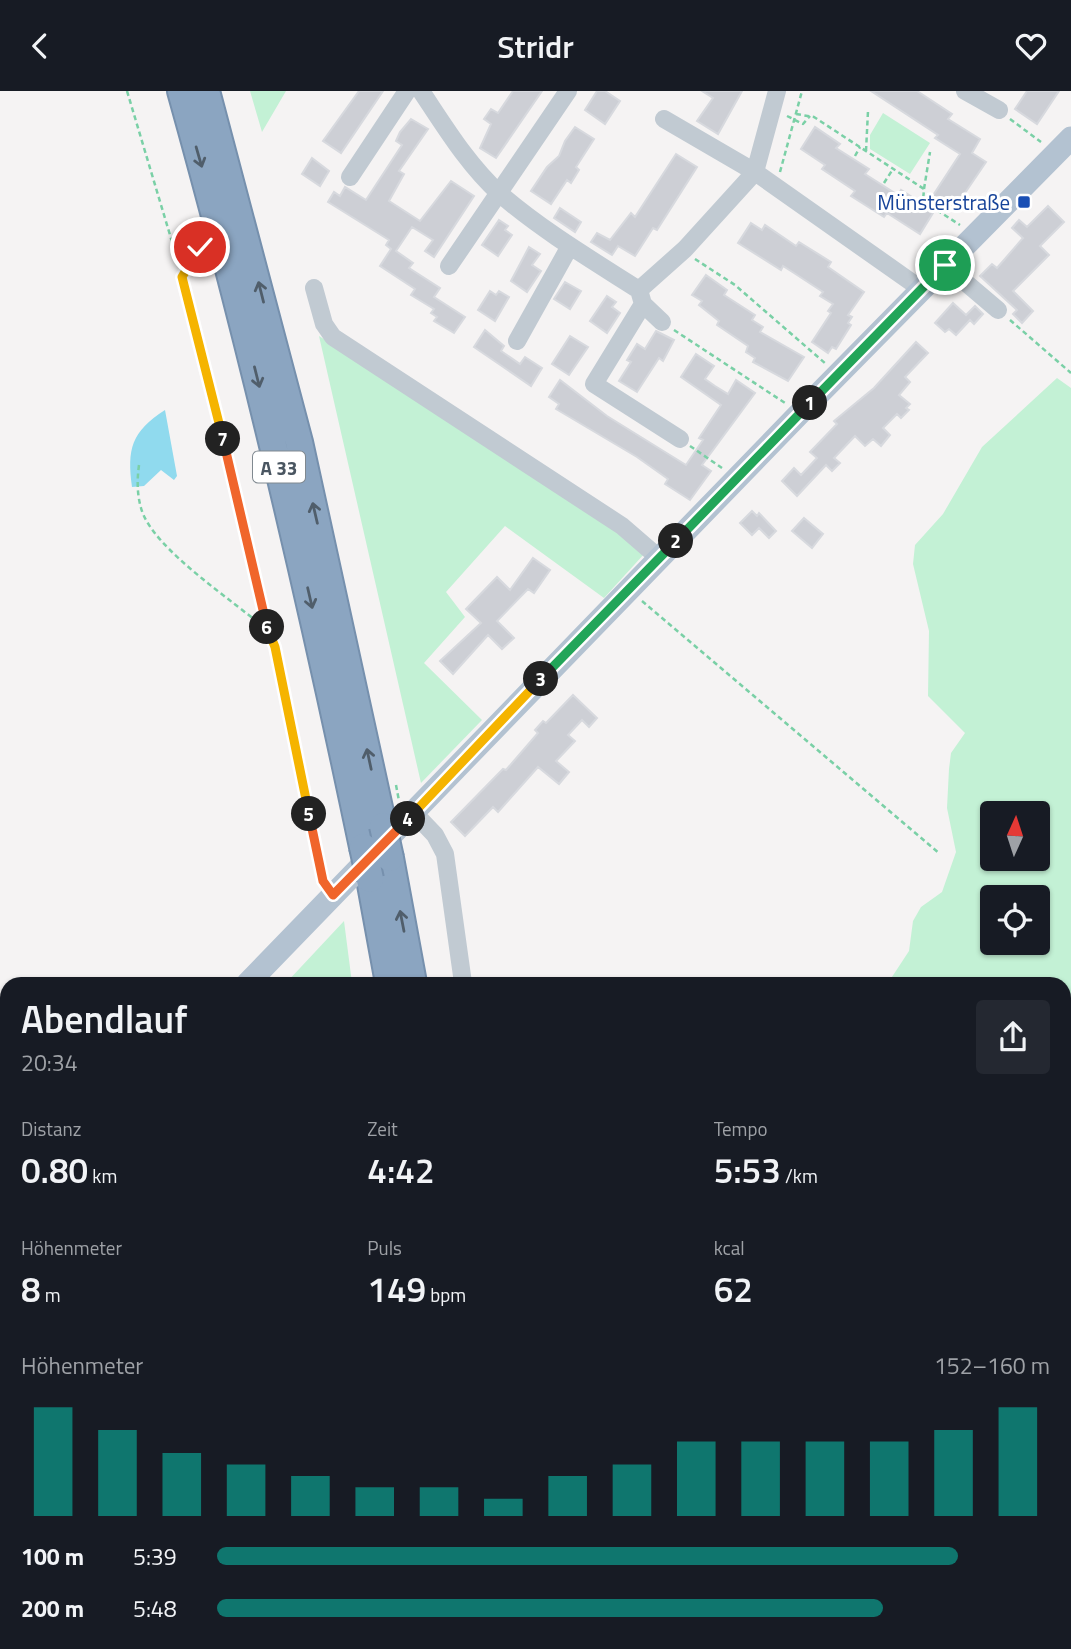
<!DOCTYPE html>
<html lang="de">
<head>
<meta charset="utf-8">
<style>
	body { margin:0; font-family:"Titillium Web",sans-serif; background:#242831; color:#f1f3f6; height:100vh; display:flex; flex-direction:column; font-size:26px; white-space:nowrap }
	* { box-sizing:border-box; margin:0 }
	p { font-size:23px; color:#9ea1a6 }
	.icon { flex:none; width:38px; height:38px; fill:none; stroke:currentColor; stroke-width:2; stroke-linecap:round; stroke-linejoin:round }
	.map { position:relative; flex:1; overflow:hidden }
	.sheet { position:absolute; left:0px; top:886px; width:1071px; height:674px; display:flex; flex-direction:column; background:#171b24; border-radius:21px 21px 0 0; box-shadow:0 2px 5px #0004 }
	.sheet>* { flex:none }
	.needle { width:46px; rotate:3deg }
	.buttons { position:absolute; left:980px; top:710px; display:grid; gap:14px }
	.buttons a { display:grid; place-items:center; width:70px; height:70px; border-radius:7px; background:#171b24; box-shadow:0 2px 5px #0004; font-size:35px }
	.pin { position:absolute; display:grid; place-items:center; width:60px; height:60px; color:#fff; margin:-30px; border:4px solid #fff; border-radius:50%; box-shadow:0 2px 7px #0007 }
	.km { position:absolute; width:35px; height:35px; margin:-18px; border-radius:50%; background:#222; color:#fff; font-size:19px; line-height:35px; text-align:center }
	.round { display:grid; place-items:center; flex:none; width:74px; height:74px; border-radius:7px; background:#242831 }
	.overview { display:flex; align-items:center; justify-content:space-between; height:119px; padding:0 21px }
	h1 { font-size:38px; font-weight:600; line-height:52px }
	.metrics { display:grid; grid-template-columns:repeat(3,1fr); gap:10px; height:119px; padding:7px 21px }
	.metrics div { display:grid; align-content:center }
	.metrics b { font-size:35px; font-weight:600 }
	.metrics small { font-size:19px; font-weight:400 }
	.metrics p { font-size:19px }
	.chart { height:196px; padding:14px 21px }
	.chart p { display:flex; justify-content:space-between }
	.chart svg { width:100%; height:126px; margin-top:7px; stroke:#0f766e; stroke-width:6 }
	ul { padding:0 21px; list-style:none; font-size:23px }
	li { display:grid; grid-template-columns:112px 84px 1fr; align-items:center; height:52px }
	li i { height:18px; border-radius:9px; background:#0f766e }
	header { display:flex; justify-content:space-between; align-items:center; height:91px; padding:0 21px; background:#171b24; font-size:32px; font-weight:600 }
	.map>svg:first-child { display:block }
	.green { fill:#c3f1d5; fill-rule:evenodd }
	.water { fill:#90daee }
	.building { fill:#cdcfd5; stroke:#d7d9de; stroke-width:2 }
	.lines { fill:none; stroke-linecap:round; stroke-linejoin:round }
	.highway-casing { stroke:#7690ad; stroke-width:30 }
	.path { stroke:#7ad0a6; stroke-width:2.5; stroke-dasharray:5 3.5; stroke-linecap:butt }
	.minor { stroke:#c1cad2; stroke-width:18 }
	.major { stroke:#b3c2d1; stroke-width:23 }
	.highway { stroke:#8ba5c1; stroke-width:26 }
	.highway-bridge-casing { stroke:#7690ad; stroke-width:30; stroke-linecap:butt }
	.highway-bridge { stroke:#8ba5c1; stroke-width:26 }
	.oneway { stroke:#505e6b }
	.split-1-casing { stroke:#fff; stroke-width:14 }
	.split-2-casing { stroke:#fff; stroke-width:14 }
	.split-3-casing { stroke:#fff; stroke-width:14 }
	.split-4-casing { stroke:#fff; stroke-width:14 }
	.split-5-casing { stroke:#fff; stroke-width:14 }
	.split-6-casing { stroke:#fff; stroke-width:14 }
	.split-7-casing { stroke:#fff; stroke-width:14 }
	.split-8-casing { stroke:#fff; stroke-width:14 }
	.split-1 { stroke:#22a559; stroke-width:9 }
	.split-2 { stroke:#22a559; stroke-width:9 }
	.split-3 { stroke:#22a559; stroke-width:9 }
	.split-4 { stroke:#f5b400; stroke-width:9 }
	.split-5 { stroke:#f0652b; stroke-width:9 }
	.split-6 { stroke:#f5b400; stroke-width:9 }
	.split-7 { stroke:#f0652b; stroke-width:9 }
	.split-8 { stroke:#f5b400; stroke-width:9 }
	.transit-dot { fill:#1a4fb4; stroke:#fff; stroke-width:2.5 }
	.labels { text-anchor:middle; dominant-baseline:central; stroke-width:6; stroke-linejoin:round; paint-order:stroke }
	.shield { fill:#fff; stroke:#808990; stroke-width:2 }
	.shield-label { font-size:19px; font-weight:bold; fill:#4a5661 }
	.transit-label { font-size:21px; fill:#164399; stroke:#fff; text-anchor:end }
</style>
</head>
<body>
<header><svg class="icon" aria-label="back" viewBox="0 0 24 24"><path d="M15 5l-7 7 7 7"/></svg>Stridr<svg class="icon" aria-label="heart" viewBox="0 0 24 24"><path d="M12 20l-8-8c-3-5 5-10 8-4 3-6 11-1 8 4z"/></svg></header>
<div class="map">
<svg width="1071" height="1558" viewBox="0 0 1071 1558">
	<rect width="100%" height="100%" fill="#f5f3f3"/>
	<path class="green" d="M250,0H286L262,41Z
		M883,22L930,52L910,83L870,58V44Z
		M319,245L631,445L645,462L604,507L505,435L446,501L465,526L424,572L482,629L421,692Z
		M1057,287L1071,297V1463L1064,1505V892H888L909,860L913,830L921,816L942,801L956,761L947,717L949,678L951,662L965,642L928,605L929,540L913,473L915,454L943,423L982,356ZM992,723H1038V768H992ZM992,807H1038V852H992Z
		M344,830L352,892H286Z
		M612,1552H1056L1055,1558H611Z"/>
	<path class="water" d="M165,319L177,385L174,389L161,379L144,395L132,396C127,358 131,341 165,319Z"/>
	<path class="building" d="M359,0H383L341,62L323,50Z
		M513,0H542L496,67L480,57L491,33L484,28L491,18L498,22Z
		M597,0H605L620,10L605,33L585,19Z
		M702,0H742L718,43L697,30L713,7Z
		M871,0H917L952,23L948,28L980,48L972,62L986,71L954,118L941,109L920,143L887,122L884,126L851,105L855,100L822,78L825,74L801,58L815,36L840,53L836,57L869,78L865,83L898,104L901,99L926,115L960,63L935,47L938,44Z
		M1027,0H1059L1037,33L1015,18Z
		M411,28L428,38L399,80L404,83L389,110L420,130L451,90L474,105L434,166L425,160L433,149L412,136L396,160L413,172L409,177L440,197L434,206L465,226L454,242L434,230L437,226L431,222L434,218L411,204L415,198L380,175L391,158L386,154L389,149L328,111L334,101L340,105L345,96L366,109L402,54L396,50L400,41Z
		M575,36L594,48L576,76L579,79L571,92L567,89L551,113L531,100L547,76L559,65L565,50Z
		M676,63L697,76L657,139L653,137L635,165L618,155L612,164L591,151L597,142L610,149L631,122L635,126Z
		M312,67L329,80L320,95L302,83Z
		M1048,115L1064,131L1040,155L1049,164L1013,200L1033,220L1022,232L1013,223L1017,219L980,185L992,173L997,177L1023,147L1012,137L1019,129L1027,136Z
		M560,117L581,131L575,141L554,127Z
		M499,129L508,135L505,139L512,144L498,165L482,154Z
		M751,132L762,139L765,134L796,155L799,151L831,171L828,176L864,201L848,224L852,226L848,232L851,234L836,258L832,256L828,262L812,251L831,222L828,220L833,213L820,205L823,201L794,182L783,175L781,179L738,152Z
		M529,156L540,163L532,174L541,180L527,201L511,190Z
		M706,184L727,199L724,204L755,224L752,229L763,236L760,241L804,266L788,290L753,271L755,267L746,261L748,255L717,234L719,230L699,214L702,210L692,204Z
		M565,191L581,200L570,218L554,208Z
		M490,200L496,204L499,200L509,206L495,230L478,219Z
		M607,205L616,211L612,216L620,222L607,242L590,230Z
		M953,212L966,224L975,215L983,223L974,233L970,229L956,244L949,238L945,241L935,232Z
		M485,239L504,255L501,260L520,273L525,266L542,277L531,295L474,256Z
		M656,240L674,249L663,270L659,267L637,301L619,290L631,271L627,269L637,253L645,258Z
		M570,245L588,256L569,284L552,273Z
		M916,251L928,262L905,286L910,291L899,304L910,313L906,317L909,319L901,327L897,323L883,337L890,344L881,355L873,348L865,355L855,345L834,367L840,372L832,380L826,374L797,405L782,390L794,377L801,384L817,367L810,361L837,333L834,330L874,297Z
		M696,263L714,275L705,288L715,295L728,303L736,289L755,302L702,374L711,380L690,409L665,393L668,388L637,366L556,318L559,313L549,306L560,289L607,325L686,374L703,349L699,347L721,314L681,286Z
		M752,420L757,425L759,422L776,440L769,447L759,437L752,444L740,432Z
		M804,427L823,443L812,457L792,440Z
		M533,467L550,479L534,502L528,498L497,530L514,547L502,558L488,544L453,583L440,570L481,532L466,518L497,486L510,499Z
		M573,604L597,627L589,636L582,629L568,644L575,650L556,670L569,681L559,693L538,676L498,721L493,716L465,745L451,731L503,678L506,679L538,642L535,639L543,630L546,632Z"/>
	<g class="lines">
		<g class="highway-casing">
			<path id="highway" d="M181,0C251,250 310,502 363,756
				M206,0L299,351L383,735
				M390,767L413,892
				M370,788L389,892
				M486,1552L487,1558
				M511,1552V1558
				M394,1558L398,1552"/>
		</g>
		<path class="path" d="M127,0L190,211L268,540L275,556L323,790
			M796,23L814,26L924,98L923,110L960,134
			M787,25L803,33L810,25
			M1010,28L1041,51
			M866,60L868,20
			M855,65L860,56
			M780,81L802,0
			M884,92L893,78
			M924,98L930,61
			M695,168L735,194L826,273
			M182,186L200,156
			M1010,229L1071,282
			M674,239L785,312
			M690,355L722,377
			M139,374C137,389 137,403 141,417C152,458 236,511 268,540
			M642,510L940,763
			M396,694L399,710
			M0,1440L5,1441"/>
		<path class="minor" d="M421,0C445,36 468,74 500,103C543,140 592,169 639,199L643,213L594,293L680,348
			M965,0L999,19
			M664,28L755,81L921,198
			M350,86L407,0
			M945,174L998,219
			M449,175L568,0
			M314,197L324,233L333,246L622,435L659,467
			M639,199L685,158L755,81L777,0
			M643,213L662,231
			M517,250L570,155
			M414,722L435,744L445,763L463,892
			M0,1400L7,1402
			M128,1558L129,1552"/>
		<path class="major" d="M248,892L800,322L1071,47
			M0,1149L7,1142"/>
		<use href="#highway" class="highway"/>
		<g class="highway-bridge-casing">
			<path id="highway-bridge" d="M383,735L390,767
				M363,756L370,788"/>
		</g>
		<use href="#highway-bridge" class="highway-bridge"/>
	</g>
	<defs><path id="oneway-shaft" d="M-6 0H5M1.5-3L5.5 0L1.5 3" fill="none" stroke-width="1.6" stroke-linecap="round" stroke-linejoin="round" transform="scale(1.75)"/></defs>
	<g class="oneway">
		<use href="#oneway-shaft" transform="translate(199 66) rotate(74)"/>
		<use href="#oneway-shaft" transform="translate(261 201) rotate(-104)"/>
		<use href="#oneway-shaft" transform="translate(257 286) rotate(76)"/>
		<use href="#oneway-shaft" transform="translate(315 422) rotate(-103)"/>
		<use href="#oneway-shaft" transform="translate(310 507) rotate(77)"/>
		<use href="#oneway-shaft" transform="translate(369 668) rotate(-102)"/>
		<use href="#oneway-shaft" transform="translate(402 830) rotate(-101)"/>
	</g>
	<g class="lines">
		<g class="split-1-casing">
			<path id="split-1" d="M810,312L945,174"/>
		</g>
		<g class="split-2-casing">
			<path id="split-2" d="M676,450L810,312"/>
		</g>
		<g class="split-3-casing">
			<path id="split-3" d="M541,588L676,450"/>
		</g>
		<g class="split-4-casing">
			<path id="split-4" d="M408,728L541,588"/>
		</g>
		<g class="split-5-casing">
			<path id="split-5" d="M309,723L323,790L333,804L408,728"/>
		</g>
		<g class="split-6-casing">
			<path id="split-6" d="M267,536L275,556L309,723"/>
		</g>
		<g class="split-7-casing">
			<path id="split-7" d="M223,348L267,536"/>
		</g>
		<g class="split-8-casing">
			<path id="split-8" d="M200,156L182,186L223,348"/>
		</g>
		<use href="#split-1" class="split-1"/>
		<use href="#split-2" class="split-2"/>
		<use href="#split-3" class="split-3"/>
		<use href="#split-4" class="split-4"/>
		<use href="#split-5" class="split-5"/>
		<use href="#split-6" class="split-6"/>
		<use href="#split-7" class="split-7"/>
		<use href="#split-8" class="split-8"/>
	</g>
	<rect class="transit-dot" x="1017" y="104" width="14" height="14" rx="3.5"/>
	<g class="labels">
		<rect class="shield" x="253" y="360.5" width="52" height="31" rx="5"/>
		<g class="shield-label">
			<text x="279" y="376">A 33</text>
		</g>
		<g class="transit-label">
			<text x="1010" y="111">Münsterstraße</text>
		</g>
	</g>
</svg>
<div class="buttons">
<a><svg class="needle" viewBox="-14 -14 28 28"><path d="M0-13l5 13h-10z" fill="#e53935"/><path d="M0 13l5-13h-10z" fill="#9ea1a6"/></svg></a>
<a><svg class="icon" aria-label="locate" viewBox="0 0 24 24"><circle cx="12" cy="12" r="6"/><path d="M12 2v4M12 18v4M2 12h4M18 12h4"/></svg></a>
</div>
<div class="pin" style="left:945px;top:174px;background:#1e9e55"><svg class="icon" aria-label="arrive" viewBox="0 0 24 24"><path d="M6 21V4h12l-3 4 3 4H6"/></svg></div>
<div class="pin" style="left:200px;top:156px;background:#d93025"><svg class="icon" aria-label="check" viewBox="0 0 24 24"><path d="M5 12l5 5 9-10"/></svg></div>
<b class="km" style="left:810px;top:312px">1</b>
<b class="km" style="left:676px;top:450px">2</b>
<b class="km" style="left:541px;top:588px">3</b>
<b class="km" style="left:408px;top:728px">4</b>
<b class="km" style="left:309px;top:723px">5</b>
<b class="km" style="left:267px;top:536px">6</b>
<b class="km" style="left:223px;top:348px">7</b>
<section class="sheet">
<div class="overview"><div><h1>Abendlauf</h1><p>20:34</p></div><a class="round"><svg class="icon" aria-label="share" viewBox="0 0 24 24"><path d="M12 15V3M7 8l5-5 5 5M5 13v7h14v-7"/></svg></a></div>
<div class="metrics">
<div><p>Distanz</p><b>0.80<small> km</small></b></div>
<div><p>Zeit</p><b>4:42</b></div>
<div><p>Tempo</p><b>5:53<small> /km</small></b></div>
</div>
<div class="metrics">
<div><p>Höhenmeter</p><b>8<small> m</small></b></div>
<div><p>Puls</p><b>149<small> bpm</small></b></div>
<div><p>kcal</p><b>62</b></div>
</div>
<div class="chart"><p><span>Höhenmeter</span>152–160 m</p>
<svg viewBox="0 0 160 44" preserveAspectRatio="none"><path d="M5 44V6M15 44V14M25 44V22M35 44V26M45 44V30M55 44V34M65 44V34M75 44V38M85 44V30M95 44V26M105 44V18M115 44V18M125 44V18M135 44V18M145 44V14M155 44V6"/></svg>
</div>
<ul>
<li><b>100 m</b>5:39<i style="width:89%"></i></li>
<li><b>200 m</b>5:48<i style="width:80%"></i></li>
</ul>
</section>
</div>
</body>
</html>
